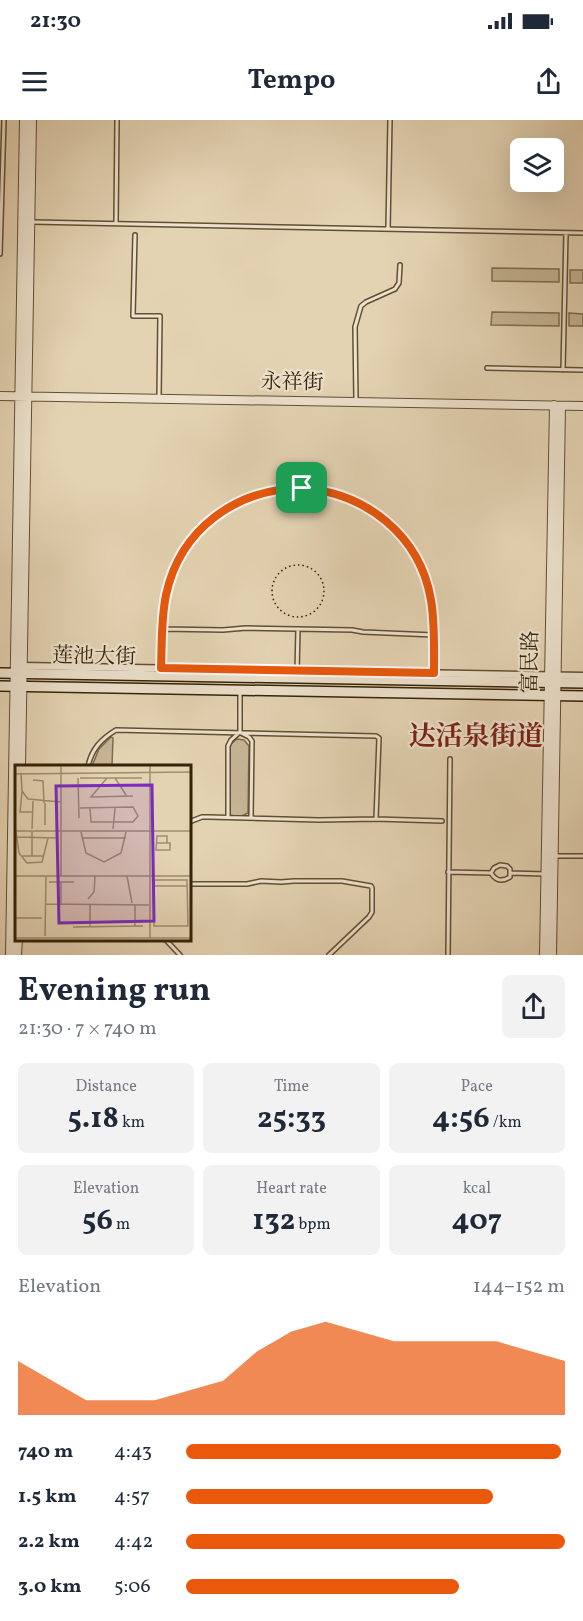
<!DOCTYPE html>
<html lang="en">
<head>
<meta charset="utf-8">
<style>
	body { margin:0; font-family:Vollkorn,"Noto Serif SC",serif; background:#f2f2f3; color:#1f2937; height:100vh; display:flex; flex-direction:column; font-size:22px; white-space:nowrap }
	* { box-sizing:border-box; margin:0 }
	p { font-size:20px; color:#747a83 }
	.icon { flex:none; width:33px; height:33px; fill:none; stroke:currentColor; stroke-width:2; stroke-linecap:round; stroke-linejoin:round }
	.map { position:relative; height:835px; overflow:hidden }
	.side { display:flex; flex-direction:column; background:#fff; flex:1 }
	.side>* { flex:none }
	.tools { position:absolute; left:510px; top:18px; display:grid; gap:12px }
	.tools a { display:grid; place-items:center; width:54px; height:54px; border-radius:9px; background:#fff; box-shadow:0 6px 24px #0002; font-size:30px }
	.pin { position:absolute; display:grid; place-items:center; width:51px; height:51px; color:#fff; margin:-26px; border-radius:12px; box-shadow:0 3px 9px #0006 }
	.round { display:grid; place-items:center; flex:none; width:63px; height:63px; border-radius:9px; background:#f2f2f3 }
	.overview { display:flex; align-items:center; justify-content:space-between; height:102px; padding:0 18px }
	h1 { font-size:33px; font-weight:700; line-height:45px }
	.stats { display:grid; grid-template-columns:repeat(3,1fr); gap:9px; height:102px; padding:6px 18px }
	.stats div { display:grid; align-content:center; border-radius:9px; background:#f2f2f3; text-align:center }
	.stats b { font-size:30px; font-weight:700 }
	.stats small { font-size:16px; font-weight:400 }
	.stats p { font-size:16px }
	.chart { height:168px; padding:12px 18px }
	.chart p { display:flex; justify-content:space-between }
	.chart svg { width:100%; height:108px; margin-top:6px; fill:#ea580c; opacity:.7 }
	ul { padding:0 18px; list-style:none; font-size:20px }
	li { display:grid; grid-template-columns:96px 72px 1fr; align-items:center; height:45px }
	li i { height:15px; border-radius:8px; background:#ea580c }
	.status { display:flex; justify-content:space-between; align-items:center; height:42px; padding:0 30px; background:#fff; direction:ltr }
	.status svg { height:16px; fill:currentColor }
	header { display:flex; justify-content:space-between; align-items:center; height:78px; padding:0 18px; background:#fff; font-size:27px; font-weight:700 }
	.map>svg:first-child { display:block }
	.green { fill:#c6b596; stroke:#7e6c4f; stroke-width:1.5 }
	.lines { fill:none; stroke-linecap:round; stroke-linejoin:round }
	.service-casing { stroke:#624f33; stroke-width:6 }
	.minor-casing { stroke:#624f33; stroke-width:9 }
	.tertiary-casing { stroke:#624f33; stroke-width:10 }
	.secondary-casing { stroke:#362308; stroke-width:12 }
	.path { stroke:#362308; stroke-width:1.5; stroke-dasharray:1.5 3; stroke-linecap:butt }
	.service { stroke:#ede2ce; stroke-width:3 }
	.minor { stroke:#ede2ce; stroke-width:6 }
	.tertiary { stroke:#ede2ce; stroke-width:8 }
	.secondary { stroke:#ede2ce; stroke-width:9 }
	.route-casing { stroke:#fff; stroke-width:12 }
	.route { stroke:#ea580c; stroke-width:8 }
	.labels { text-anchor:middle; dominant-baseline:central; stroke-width:4.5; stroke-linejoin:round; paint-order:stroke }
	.street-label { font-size:21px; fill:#362308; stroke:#ede2ce }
	.district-label { font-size:27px; font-weight:bold; fill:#7a1f14; stroke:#ede2ce }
	.inset-road { fill:none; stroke:#9e8d6f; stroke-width:1.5 }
	.view { fill:#7b2cbf; fill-opacity:0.15; stroke:#7b2cbf; stroke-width:3 }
	.inset-edge { fill:none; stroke:#362308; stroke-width:3 }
</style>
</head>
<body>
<div class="status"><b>21:30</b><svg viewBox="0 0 49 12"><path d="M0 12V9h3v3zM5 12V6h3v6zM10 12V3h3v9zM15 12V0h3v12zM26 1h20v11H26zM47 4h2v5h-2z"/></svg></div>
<header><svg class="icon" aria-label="menu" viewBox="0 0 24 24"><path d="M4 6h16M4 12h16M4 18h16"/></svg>Tempo<svg class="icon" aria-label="share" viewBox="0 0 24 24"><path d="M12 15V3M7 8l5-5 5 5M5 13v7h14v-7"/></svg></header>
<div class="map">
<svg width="583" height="835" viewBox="0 0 583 835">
	<rect width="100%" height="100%" fill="#e4d3b3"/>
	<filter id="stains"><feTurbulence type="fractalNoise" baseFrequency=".00333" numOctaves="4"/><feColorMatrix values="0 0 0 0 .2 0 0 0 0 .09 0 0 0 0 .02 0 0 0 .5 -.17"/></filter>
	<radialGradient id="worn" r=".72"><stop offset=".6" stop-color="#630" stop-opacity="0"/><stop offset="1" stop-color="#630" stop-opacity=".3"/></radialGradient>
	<path class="green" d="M492,148L559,149V162L492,161Z
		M570,150H583V163H570Z
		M492,192L559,193V206L491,205Z
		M569,193L583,194V206H569Z
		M111,617L113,618L112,646H92L99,629Z
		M237,619L244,620L249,626L248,693C243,696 238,698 231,695L230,693L229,631L231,624Z"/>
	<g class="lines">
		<g class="service-casing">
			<path id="service" d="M32,102L583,113
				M116,103L117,0
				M388,109L390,0
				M135,115L133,196H160L159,277
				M0,134L4,0
				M487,248L583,250
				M563,250L566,113
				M356,280L355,207L361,186L366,182L395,169L399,163L400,145
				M163,509L223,510L246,508L352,510L363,512L434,515
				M161,548C162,515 160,481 174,450C217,350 358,340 414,434C435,470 434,512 434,553
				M297,551L298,509
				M241,613L249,617L252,621L251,698
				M88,646C92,629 101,619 116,610L376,616L379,618L376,699
				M228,697V626L231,620L240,612V572
				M189,702L202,697H209L319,700L376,699L442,701
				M555,736H583
				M500,745L507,746L510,749V757C502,762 496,761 491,753L494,748Z
				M448,752L491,753
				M510,753L545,754
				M189,764H247L261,761L281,762L294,761H342L371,766L372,768V792L369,797L329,835
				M165,819L180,835
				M448,835L450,639"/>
		</g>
		<g class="minor-casing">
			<path id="minor" d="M22,546L583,556"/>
		</g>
		<g class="tertiary-casing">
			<path id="tertiary" d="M0,276L583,286
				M21,646L32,0
				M10,835L24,0
				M17,835L18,819
				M544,835L554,285
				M552,835L561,286"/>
		</g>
		<g class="secondary-casing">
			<path id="secondary" d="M0,553L583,563
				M0,566L583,576"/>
		</g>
		<path class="path" d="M272 471a26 26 0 1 1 52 0a26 26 0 1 1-52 0Z"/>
		<use href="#service" class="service"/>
		<use href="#minor" class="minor"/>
		<use href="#tertiary" class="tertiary"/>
		<use href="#secondary" class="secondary"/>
	</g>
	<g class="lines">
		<g class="route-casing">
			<path id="route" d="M302,368C366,373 420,415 431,480C435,504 434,529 434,553L161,548C162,524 161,499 166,475C180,409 236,369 302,368Z"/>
		</g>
		<use href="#route" class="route"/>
	</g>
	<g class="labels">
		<g class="street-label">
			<text transform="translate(292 263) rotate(1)">永祥街</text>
			<text transform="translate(94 537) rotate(1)">莲池大街</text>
			<text transform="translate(531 542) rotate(-89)">富民路</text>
		</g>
		<g class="district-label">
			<text x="476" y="618">达活泉街道</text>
		</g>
	</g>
	<g transform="translate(15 645)">
		<rect width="176" height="176" fill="#e4d3b3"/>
		<path class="inset-road" d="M135,0V173M6,8L7,26L13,34L46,37M0,9L176,7M63,13L64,53M65,13H127M92,13L76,32L118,31M100,13L111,30M18,15L28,16L29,38M7,27L5,47H18M30,38V60M65,43L118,42L123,51L118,57H76L75,43M17,64L18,36M98,64L100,43M0,66H176M1,67L4,88L12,98L27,97L33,73M17,67V91M66,67L71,88L89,97L106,88L111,67M2,72L42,73M67,73H111M142,78H155V85H141L142,71H152V78M7,91H29M0,111H176M46,111V0M112,111L117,138M139,115H172L173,161H139ZM34,117H59M139,121H172M73,134L79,127L80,111M30,139L134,140M46,139V117M75,140V161M120,140V161M0,153H27M58,162L128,161M30,171L31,111M0,173H176"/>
		<path class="view" d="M137,20L139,156L44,158L41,21Z"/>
		<rect width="176" height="176" class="inset-edge"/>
	</g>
	<rect width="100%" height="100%" filter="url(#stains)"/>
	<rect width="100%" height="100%" fill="url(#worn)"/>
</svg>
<div class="tools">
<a><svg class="icon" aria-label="layers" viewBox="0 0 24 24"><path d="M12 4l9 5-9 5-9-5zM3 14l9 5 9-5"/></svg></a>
</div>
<div class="pin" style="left:302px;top:368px;background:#1e9e55"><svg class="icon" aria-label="arrive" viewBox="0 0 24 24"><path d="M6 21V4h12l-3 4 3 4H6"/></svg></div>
</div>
<section class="side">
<div class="overview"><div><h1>Evening run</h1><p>21:30 · 7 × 740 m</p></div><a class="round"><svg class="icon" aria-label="share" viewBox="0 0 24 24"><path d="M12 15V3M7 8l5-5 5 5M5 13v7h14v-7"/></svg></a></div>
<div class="stats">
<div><p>Distance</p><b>5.18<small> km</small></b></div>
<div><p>Time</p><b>25:33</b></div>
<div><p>Pace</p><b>4:56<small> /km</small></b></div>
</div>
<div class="stats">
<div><p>Elevation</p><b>56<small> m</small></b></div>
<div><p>Heart rate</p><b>132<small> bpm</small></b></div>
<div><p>kcal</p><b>407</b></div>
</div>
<div class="chart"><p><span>Elevation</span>144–152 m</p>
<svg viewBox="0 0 160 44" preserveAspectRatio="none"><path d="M0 44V22L10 30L20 38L30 38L40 38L50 34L60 30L70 18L80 10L90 6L100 10L110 14L120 14L130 14L140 14L150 18L160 22V44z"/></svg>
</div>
<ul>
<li><b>740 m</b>4:43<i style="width:99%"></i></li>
<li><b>1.5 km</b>4:57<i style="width:81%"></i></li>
<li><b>2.2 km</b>4:42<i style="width:100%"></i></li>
<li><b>3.0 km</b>5:06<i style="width:72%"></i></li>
</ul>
</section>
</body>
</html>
